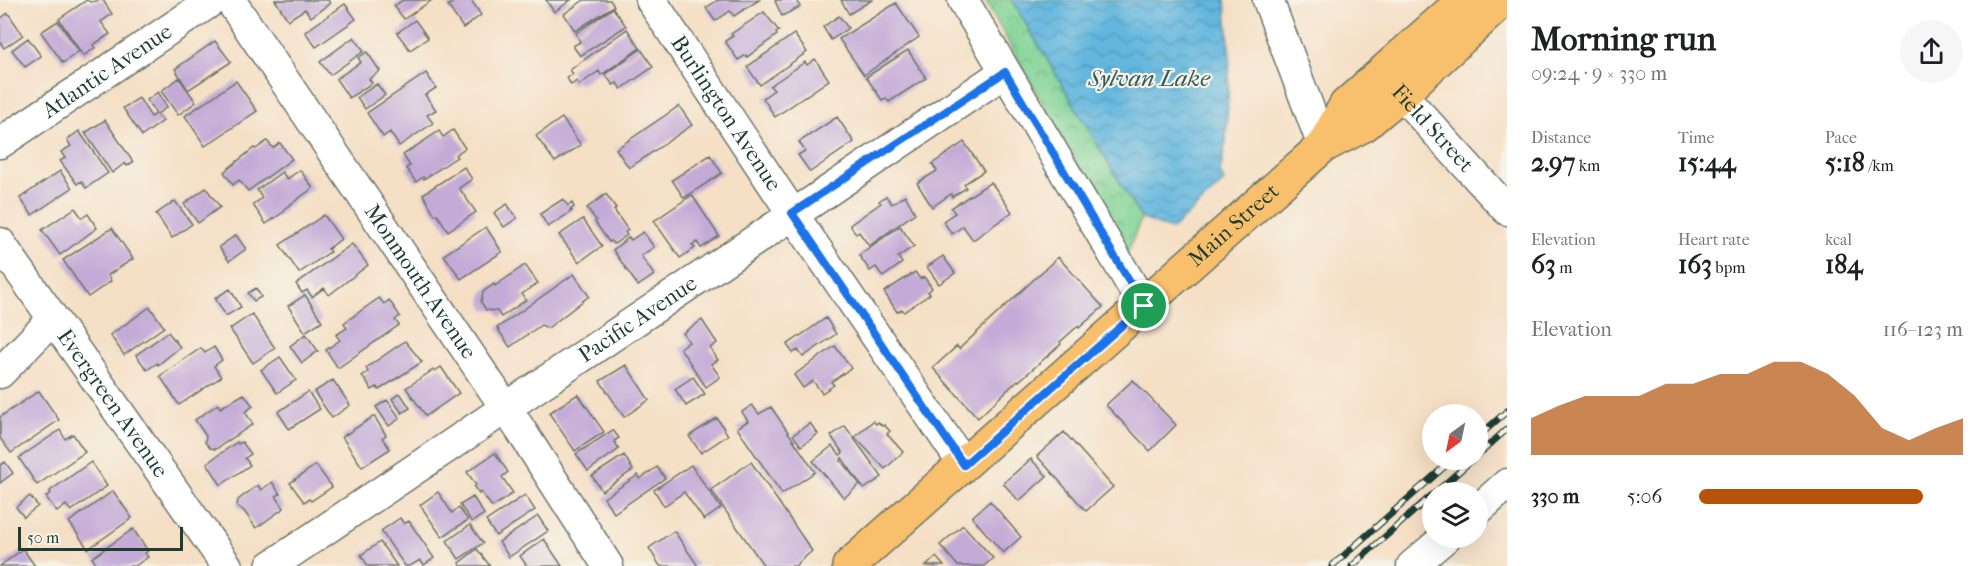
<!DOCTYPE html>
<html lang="en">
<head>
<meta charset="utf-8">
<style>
	body { margin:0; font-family:"IM FELL French Canon",serif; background:#f6f6f6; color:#202124; height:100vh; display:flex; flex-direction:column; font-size:22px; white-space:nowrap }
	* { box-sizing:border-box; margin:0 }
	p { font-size:20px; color:#757577 }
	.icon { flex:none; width:33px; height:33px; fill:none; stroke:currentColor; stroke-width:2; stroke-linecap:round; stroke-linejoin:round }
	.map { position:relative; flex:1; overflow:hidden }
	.sheet { display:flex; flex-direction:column; background:#fff; width:480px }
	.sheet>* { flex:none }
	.needle { width:39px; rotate:213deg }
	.buttons { position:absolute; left:1422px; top:404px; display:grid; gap:12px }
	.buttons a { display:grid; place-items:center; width:66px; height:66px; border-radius:50%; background:#fff; box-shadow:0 6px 24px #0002; font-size:30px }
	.scale { position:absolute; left:18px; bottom:15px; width:165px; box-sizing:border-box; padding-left:6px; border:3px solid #1f3d34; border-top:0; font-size:16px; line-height:21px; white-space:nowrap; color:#1f3d34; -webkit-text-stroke:4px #f7f3e8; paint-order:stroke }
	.pin { position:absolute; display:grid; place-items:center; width:51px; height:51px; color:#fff; margin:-26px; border:3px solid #fff; border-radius:50%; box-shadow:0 2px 6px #0007 }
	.round { display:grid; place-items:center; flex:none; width:63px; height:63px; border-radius:32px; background:#f6f6f6 }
	.headline { display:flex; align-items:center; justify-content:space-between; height:102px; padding:0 24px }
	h1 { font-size:33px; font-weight:700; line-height:45px }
	.stats { display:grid; grid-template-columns:repeat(3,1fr); gap:9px; height:102px; padding:6px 24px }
	.stats div { display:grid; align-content:center }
	.stats b { font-size:26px; font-weight:700 }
	.stats small { font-size:16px; font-weight:400 }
	.stats p { font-size:16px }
	.chart { height:168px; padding:12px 24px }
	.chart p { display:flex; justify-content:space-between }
	.chart svg { width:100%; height:108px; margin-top:6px; fill:#b45309; opacity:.7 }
	ul { padding:0 24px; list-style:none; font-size:20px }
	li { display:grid; grid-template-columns:96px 72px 1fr; align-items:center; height:45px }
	li i { height:15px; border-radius:8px; background:#b45309 }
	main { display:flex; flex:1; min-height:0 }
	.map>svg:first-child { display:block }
	.park { fill:url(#park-crowns); stroke:#508865; stroke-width:1.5 }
	.water { fill:url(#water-waves); stroke:#417a8a; stroke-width:1.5 }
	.building { fill:#c4aad7 }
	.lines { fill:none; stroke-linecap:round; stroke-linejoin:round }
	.minor-casing { stroke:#6a7667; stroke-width:33 }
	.major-casing { stroke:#6a7667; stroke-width:36 }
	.minor { stroke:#fff; stroke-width:30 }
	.major { stroke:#f8bf6c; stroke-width:33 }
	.rail-casing { stroke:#1f3d34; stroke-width:7 }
	.rail { stroke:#f7f3e8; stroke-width:4.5; stroke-dasharray:14; stroke-linecap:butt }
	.route-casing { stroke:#fff; stroke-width:12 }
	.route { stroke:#1a73e8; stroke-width:8 }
	.labels { text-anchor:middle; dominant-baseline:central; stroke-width:4.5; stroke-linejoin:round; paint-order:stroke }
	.street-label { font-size:22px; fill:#1f3d34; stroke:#f7f3e8 }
	.water-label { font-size:24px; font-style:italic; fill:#305c5f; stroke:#f7f3e8 }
</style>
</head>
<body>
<main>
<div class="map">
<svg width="1507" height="566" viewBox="0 0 1507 566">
	<defs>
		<pattern id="park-crowns" width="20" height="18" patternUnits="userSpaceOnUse" patternTransform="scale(1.5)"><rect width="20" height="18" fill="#81d496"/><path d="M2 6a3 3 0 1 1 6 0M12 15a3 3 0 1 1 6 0" fill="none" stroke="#69ad7b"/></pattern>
		<pattern id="water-waves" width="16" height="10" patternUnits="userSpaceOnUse" patternTransform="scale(1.5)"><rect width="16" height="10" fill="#63b7df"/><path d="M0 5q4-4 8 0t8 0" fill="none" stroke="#5196b6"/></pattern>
	</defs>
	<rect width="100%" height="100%" fill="#f7f3e8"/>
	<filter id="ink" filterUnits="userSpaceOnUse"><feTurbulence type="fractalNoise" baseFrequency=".0167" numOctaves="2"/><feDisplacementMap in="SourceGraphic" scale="12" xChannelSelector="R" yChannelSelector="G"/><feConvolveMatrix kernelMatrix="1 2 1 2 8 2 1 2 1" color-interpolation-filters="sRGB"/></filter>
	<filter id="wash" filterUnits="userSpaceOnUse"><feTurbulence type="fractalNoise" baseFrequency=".008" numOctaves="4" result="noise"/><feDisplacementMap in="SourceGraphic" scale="24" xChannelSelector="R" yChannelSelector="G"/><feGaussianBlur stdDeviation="1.35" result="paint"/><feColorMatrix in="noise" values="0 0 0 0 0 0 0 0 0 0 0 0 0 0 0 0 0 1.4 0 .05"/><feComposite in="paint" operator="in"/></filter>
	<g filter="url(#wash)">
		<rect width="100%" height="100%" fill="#f5dfc5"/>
		<path class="park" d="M985,0H1012L1141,218L1127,254Z"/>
		<path class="water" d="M1012,0H1225L1230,53L1226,142L1220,172L1224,182L1171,230L1141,218Z"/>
		<g id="blocks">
			<path class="building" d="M87,0L90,2L103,0L112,14L101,22L110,34L93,45L95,48L83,56L59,19Z
				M275,0H328L330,3L311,17L305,9L288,20Z
				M403,0H432L404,19L394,6Z
				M456,0H471L481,15L463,28L448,6Z
				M546,0H571L554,12Z
				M584,0H610L614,6L575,31L564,14Z
				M718,0H759L734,16L730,11L715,21L706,8Z
				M778,0H796L800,7L782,16L775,1Z
				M841,0H872L849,14Z
				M896,3L919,37L864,75L839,39Z
				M345,4L356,19L316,47L305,32Z
				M613,8L626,26L580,56L573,46L580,42L576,33Z
				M764,12L779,31L776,33L777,35L747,57L746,55L738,60L725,41L733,36L731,34Z
				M8,13L23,35L4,48L0,42V19Z
				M839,16L848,28L831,40L823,27Z
				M415,20L428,38L410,50L397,33Z
				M58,21L79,51L63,63L41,32Z
				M627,29L640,48L601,75L599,71L579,85L577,81L571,85L567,78L573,74L570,70Z
				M794,34L807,52L760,85L747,67Z
				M354,37L364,51L330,75L320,62Z
				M28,38L41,56L25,67L12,50Z
				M215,41L231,62L188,90L175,69Z
				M641,49L653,67L621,89L617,83L613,85L605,74Z
				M908,50L926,78L889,102L886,98L882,100L866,77Z
				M367,52L380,71L369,79L372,83L349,98L336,79L361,62L358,58Z
				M815,59L829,80L775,117L763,98L774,90L770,86L805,62L807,65Z
				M426,73L436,88L425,95L436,110L427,115L433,123L399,146L390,132L383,137L367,113Z
				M179,78L196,102L178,115L161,91Z
				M236,81L257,111L205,146L185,116Z
				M377,84L385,95L365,109L357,97Z
				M158,92L167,107L157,114L163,121L142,136L123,108L139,98L151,117L156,114L147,100Z
				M679,106L692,125L629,168L616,149Z
				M837,117L854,142L810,172L798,155L805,151L799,142Z
				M562,118L581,145L555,162L536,136Z
				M105,120L133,162L127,166L125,163L112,173L85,133Z
				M453,130L465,148L455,155L457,157L424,179L423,177L416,182L406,168L410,166L403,155L439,131L443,137Z
				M79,131L108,173L86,188L81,181L77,184L60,161L65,158L61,152L71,146L67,140Z
				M267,141L273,148L280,143L292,159L248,191L239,180L233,185L224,172L254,148L256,149Z
				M964,142L984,171L964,184L966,188L952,197L951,194L932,207L917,183L937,171L932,164Z
				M710,155L722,173L684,198L672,180Z
				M464,167L472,179L459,188L476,212L448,231L437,214L435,215L423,194Z
				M300,170L313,188L284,209L285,211L266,224L253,205L262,198L257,190L282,172L287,179Z
				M60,171L72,188L32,215L20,198Z
				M991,182L1012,212L973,240L963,226L952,234L943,221L955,213L951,208Z
				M206,188L220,207L198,223L184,204Z
				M606,194L616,208L614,210L628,230L625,232L627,235L614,244L611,241L609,242L595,222L596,220L587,208Z
				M692,195L719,236L701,248L697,242L692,245L695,248L680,258L654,221Z
				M905,195L915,213L869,246L859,232L856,234L850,225L881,203L879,201L886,196L892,204Z
				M563,199L568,206L572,203L574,207L570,210L572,211L548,227L540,214Z
				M175,201L192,224L172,238L156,214Z
				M507,204L517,218L504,227L494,213Z
				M75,208L82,218L88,214L97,228L60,255L42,230Z
				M324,215L341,239L328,249L330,252L299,273L280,245Z
				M583,219L602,246L579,262L559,235Z
				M900,226L914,246L898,257L902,263L883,277L876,267L870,271L859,255Z
				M486,227L502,252L461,279L444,255Z
				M112,228L133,259L108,275L111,281L88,297L63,260Z
				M643,232L654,247L641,256L654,275L638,286L613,250L629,237L631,240Z
				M236,235L246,249L229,261L219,247Z
				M352,244L368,265L329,295L324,288L312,297L307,290L302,293L296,284Z
				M943,256L955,273L939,284L927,267Z
				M1058,257L1103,307L1079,328L1078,326L1060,342L1061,344L1019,381L1018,380L978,418L933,368L957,346L959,349Z
				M525,265L538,283L522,294L526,300L501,317L497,311L486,310L481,302L483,292L494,284L495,286Z
				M915,272L920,279L924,277L932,288L928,292L930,294L904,312L902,309L897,312L884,292Z
				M574,274L589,296L548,328L541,325L510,347L497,328Z
				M256,288L261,297L254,301L248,293Z
				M230,289L241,307L226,316L215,298Z
				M305,295L322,321L305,332L288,306Z
				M379,298L384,304L389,300L400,316L395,320L399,325L338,368L326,350L340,340L336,335L347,328L344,323Z
				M150,307L164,327L124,355L110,335Z
				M252,314L275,348L253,363L230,329Z
				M826,318L836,334L803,357L798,350L793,353L787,345Z
				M702,320L717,343L710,348L718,360L711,364L720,377L706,387L680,348L689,342L683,333Z
				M168,332L180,347L158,365L157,363L147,370L136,355Z
				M306,334L318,351L302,363L290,346Z
				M405,341L422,362L379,390L377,387L372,390L362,376L368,372L366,368Z
				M835,346L851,368L831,382L834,385L822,393L813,381L803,388L794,375Z
				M214,347L222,360L214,366L221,377L179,405L160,376L201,348L205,353Z
				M280,357L296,380L277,393L261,370Z
				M626,365L649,400L624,417L600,381Z
				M441,367L459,393L426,416L406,388L433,370L435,371Z
				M693,377L705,394L686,406L675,389Z
				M333,380L350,405L332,418L314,392Z
				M1133,380L1176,425L1150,451L1106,405Z
				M39,391L59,420L11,453L0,438V417Z
				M308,392L320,409L289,429L278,412Z
				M400,393L410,408L402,413L392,399Z
				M244,394L253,406L245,412L253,424L216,449L210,448L205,442L206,436L195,420L218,404L220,408Z
				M578,394L604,432L575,451L549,413Z
				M387,400L400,418L389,426L376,407Z
				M752,405L759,414L771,407L815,472L782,494L737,428L748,421L742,412Z
				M374,416L386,435L382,438L390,449L362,467L342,437Z
				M717,418L728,435L701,453L689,436Z
				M873,421L876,424L878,422L882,426L884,425L890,431L887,434L903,452L885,469L855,437Z
				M810,423L818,434L801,446L793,435Z
				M845,426L882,477L864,489L842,458L841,461L860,484L844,498L813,461L832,446L840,455L843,453L831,436Z
				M60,430L65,439L73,434L85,452L37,485L19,458Z
				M613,430L619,438L614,441L619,449L588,471L576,454Z
				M1064,432L1113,487L1086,511L1037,456Z
				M237,442L238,444L242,442L251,454L245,458L250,465L221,485L207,463Z
				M495,453L508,472L502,477L513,493L492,507L481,492L479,494L474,487L476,485L467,472Z
				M624,455L633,470L602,491L592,476Z
				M1031,459L1047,476L1019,501L1003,483Z
				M5,462L13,473L0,483V465Z
				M91,462L107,486L71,511L66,505L57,512L46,497L51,493L50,491Z
				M751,462L812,551L795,566H764L711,490Z
				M316,465L332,487L311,501L309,499L304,502L290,483Z
				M691,465L721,508L704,520L684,492L664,506L654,490Z
				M657,467L665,478L614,513L604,498L638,475L640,479Z
				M272,482L280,494L276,496L284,508L256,528L244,511L237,506L238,500L258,485L261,490Z
				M113,491L132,518L88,549L69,522Z
				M438,492L452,513L459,508L468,520L442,537L420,505Z
				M525,495L535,510L496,536L486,521Z
				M30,496L38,506L24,517L16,507Z
				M473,497L484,514L472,522L460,505Z
				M990,501L1021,537L1003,553L972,517Z
				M538,516L548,531L509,557L499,542Z
				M400,518L404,524L409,521L434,558L424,565L420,560L410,566H405L381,531Z
				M470,525L483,543L459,559L447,541Z
				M963,525L993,558L984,566H958L940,545Z
				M133,529L148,551L145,553L148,557L135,566H98L92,558Z
				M674,531L698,566H660L649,548Z
				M544,539L562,566H527L520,556Z
				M380,542L397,566H368L361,555Z
				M23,549L35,566H0Z
				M477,549L490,566H461L459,563Z
				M936,557L944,566H926Z"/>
		</g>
	</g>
	<g filter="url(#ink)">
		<use href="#blocks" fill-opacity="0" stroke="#6a7667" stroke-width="1.5"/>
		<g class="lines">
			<g class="minor-casing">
				<g id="minor">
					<path id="s1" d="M230,0L520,429L608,566"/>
					<path id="s2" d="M651,0L792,213L964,465"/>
					<path d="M963,0L1144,306"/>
					<path d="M1268,0L1323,146"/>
					<path id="s3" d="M1384,75L1507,210"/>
					<path id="s4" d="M0,143L213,0"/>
					<path id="s5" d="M0,243L227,566"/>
					<path d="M0,373L53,319"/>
					<path d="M1478,510L1507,484"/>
					<path id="s6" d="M271,566L1005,72"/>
					<path d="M1412,566L1446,537"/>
				</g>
			</g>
			<g class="major-casing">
				<g id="major">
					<path d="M1323,146L1346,105L1464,0"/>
					<path id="s7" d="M849,566L1323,146L1364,125L1402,93L1503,0"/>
				</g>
			</g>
			<use href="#minor" class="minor"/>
			<use href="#major" class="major"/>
			<g class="rail-casing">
				<path id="rail" d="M1478,437L1507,411
					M1478,455L1507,429
					M1436,492L1473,459
					M1332,566L1453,459
					M1352,566L1432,495"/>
			</g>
			<use href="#rail" class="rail"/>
		</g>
	</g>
	<g class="lines" filter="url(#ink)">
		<g class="route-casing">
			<path id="route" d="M1005,72L1144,306L964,465L792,213Z"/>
		</g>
		<use href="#route" class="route"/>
	</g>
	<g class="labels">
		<g class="street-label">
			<text stroke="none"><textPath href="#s4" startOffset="129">Atlantic Avenue</textPath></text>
			<text stroke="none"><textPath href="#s2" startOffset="136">Burlington Avenue</textPath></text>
			<text stroke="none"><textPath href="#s3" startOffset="72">Field Street</textPath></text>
			<text stroke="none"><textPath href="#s7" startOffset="514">Main Street</textPath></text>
			<text stroke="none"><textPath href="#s1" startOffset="340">Monmouth Avenue</textPath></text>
			<text stroke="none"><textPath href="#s6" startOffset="442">Pacific Avenue</textPath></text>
			<text stroke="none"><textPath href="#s5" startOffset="196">Evergreen Avenue</textPath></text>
		</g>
		<g class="water-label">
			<text x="1149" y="78">Sylvan Lake</text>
		</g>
	</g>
</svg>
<div class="buttons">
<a><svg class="needle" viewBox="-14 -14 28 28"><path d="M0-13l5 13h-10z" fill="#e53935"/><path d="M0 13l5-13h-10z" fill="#757577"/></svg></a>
<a><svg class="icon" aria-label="layers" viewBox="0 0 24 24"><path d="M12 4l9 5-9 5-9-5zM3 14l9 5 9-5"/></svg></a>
</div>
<div class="scale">50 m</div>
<div class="pin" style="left:1144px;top:306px;background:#1e9e55"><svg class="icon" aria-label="arrive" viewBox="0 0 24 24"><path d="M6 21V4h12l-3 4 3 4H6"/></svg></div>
</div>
<section class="sheet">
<div class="headline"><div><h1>Morning run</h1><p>09:24 · 9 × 330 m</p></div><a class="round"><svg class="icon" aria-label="share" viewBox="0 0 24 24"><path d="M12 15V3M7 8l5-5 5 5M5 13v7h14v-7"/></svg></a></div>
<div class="stats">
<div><p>Distance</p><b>2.97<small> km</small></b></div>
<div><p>Time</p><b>15:44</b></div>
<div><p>Pace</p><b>5:18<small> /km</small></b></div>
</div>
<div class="stats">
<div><p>Elevation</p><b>63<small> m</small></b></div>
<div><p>Heart rate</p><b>163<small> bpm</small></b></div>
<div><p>kcal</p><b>184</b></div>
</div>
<div class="chart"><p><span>Elevation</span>116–123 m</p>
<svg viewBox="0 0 160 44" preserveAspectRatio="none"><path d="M0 44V29L10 24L20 20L30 20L40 20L50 15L60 15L70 11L80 11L90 6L100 6L110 11L120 20L130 33L140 38L150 33L160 29V44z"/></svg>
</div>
<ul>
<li><b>330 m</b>5:06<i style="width:85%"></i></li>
</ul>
</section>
</main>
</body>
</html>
